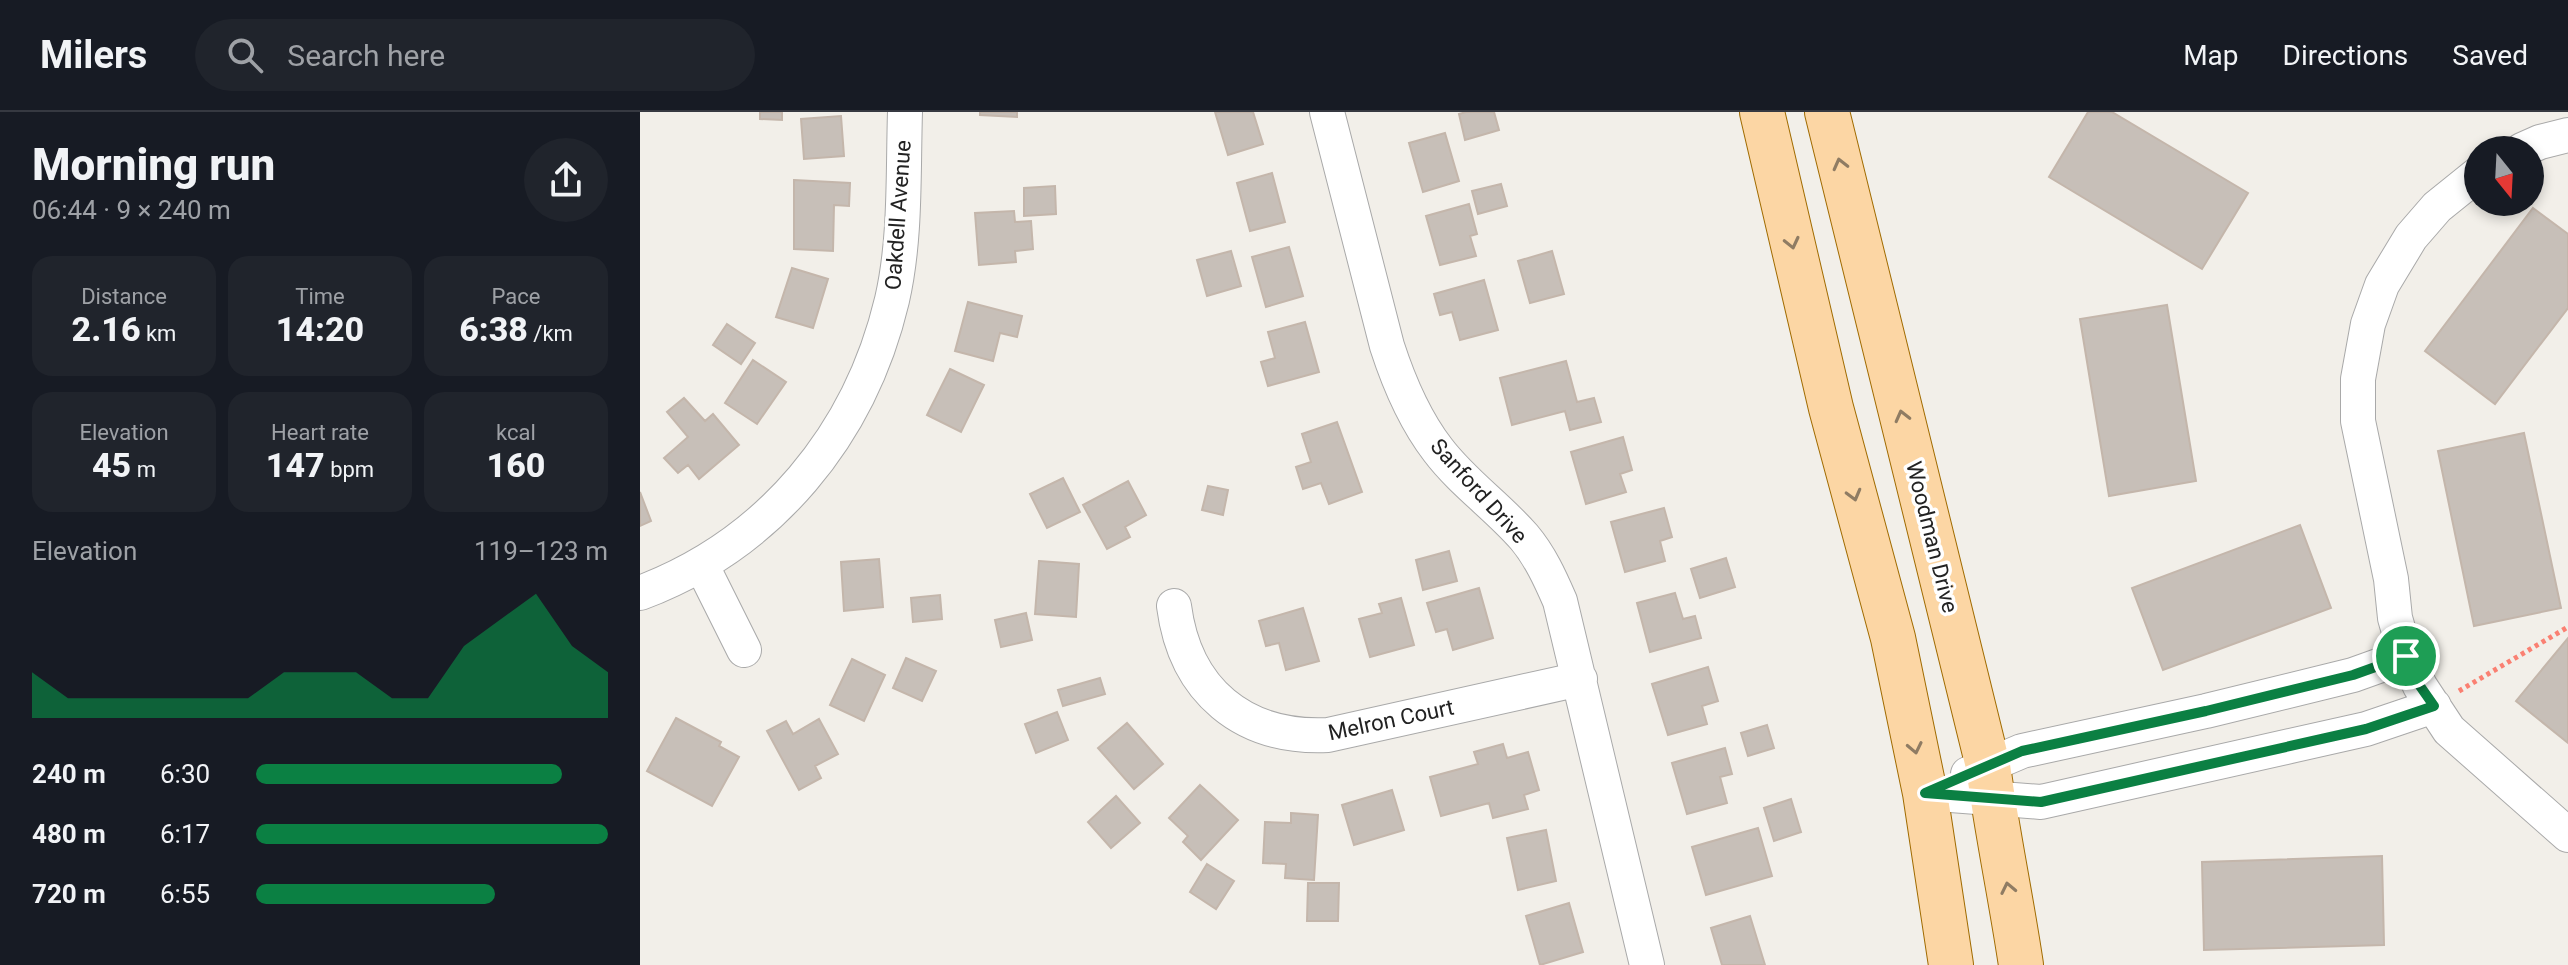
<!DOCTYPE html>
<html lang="en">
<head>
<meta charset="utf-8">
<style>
	body { margin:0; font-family:Roboto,sans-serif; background:#20242c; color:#f1f3f6; height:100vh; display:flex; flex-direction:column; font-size:30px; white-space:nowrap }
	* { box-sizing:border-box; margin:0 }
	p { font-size:26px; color:#9ea1a6 }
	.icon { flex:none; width:44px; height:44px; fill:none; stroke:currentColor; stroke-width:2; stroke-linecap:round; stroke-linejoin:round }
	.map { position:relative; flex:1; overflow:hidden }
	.sheet { display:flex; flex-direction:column; background:#171b24; width:640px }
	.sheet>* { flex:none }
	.needle { width:52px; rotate:162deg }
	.controls { position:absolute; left:1824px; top:24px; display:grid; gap:16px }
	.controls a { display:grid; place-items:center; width:80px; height:80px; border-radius:50%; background:#171b24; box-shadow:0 4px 12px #0003; font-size:40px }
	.pin { position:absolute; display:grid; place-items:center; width:68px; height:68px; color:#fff; margin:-34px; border:4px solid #fff; border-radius:50%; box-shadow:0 2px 8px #0007 }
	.round { display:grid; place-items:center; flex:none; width:84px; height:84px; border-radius:42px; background:#20242c }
	.headline { display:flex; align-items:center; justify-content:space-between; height:136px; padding:0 32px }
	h1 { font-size:44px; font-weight:800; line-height:60px }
	.stats { display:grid; grid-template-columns:repeat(3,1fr); gap:12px; height:136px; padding:8px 32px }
	.stats div { display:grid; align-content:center; border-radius:20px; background:#20242c; text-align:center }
	.stats b { font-size:34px; font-weight:800 }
	.stats small { font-size:22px; font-weight:400 }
	.stats p { font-size:22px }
	.chart { height:224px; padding:16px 32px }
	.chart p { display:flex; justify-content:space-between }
	.chart svg { width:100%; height:144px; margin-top:8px; fill:#0b8043; opacity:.7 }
	ul { padding:0 32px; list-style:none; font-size:26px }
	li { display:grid; grid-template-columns:128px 96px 1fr; align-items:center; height:60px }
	li i { height:20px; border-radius:10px; background:#0b8043 }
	header { display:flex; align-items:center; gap:48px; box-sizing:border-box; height:112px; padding:0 40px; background:#171b24; border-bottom:2px solid #363941 }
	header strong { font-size:38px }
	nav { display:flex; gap:44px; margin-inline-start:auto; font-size:28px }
	.search { width:560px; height:72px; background:#20242c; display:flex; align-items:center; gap:20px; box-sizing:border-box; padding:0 28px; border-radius:44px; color:#9ea1a6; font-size:30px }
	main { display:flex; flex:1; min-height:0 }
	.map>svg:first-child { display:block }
	.building { fill:#c7bfb8; stroke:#c4b6ab; stroke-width:2 }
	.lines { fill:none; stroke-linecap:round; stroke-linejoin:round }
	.street-casing { stroke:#a9a9a9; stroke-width:36 }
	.primary-casing { stroke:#a06b00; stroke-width:46 }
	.path { stroke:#fa8072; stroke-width:5; stroke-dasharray:4 4; stroke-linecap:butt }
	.street { stroke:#fff; stroke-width:34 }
	.primary { stroke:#fcd6a4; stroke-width:44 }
	.oneway { stroke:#8f7c63 }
	.route-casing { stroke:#fff; stroke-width:16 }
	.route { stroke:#0b8043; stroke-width:10 }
	.labels { text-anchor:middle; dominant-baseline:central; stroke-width:7; stroke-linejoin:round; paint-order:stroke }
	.street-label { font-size:22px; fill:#222; stroke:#fff }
</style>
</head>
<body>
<header>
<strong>Milers</strong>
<div class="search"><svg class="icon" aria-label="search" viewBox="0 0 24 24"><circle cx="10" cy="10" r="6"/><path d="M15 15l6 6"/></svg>Search here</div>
<nav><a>Map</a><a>Directions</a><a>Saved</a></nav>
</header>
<main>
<section class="sheet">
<div class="headline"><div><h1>Morning run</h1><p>06:44 · 9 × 240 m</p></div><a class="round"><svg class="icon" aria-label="share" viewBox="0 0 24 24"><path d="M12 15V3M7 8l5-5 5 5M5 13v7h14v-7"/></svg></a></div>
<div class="stats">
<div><p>Distance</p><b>2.16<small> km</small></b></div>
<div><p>Time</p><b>14:20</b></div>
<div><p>Pace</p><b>6:38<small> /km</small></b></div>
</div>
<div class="stats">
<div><p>Elevation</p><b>45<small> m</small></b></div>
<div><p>Heart rate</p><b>147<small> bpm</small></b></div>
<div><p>kcal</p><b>160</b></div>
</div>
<div class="chart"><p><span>Elevation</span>119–123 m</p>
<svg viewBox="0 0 160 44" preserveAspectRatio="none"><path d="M0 44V30L10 38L20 38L30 38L40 38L50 38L60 38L70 30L80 30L90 30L100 38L110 38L120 22L130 14L140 6L150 22L160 30V44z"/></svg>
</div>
<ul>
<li><b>240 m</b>6:30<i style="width:87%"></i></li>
<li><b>480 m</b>6:17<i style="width:100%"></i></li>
<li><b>720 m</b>6:55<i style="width:68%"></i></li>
</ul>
</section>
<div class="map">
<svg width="1928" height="853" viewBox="0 0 1928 853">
	<rect width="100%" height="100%" fill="#f2efe9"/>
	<path class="building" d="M120,0H142V8L120,7Z
		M340,0H377V5L340,3Z
		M575,0H613L623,32L588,43Z
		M826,0H854L859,18L825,28L819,2Z
		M1448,0H1472L1608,81L1562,157L1409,65Z
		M201,4L204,44L164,47L161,7Z
		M805,21L819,69L783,80L769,31Z
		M632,61L645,110L610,119L597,71Z
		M154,68L210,71L209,94L194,93L193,139L154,137Z
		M861,72L867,94L838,102L832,79Z
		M415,74L416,102L384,104V76Z
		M829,92L837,122L830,124L836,144L800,153L786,104Z
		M1893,96L1928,122V196L1855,292L1785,239Z
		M374,99L375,110L391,109L393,137L375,139L376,150L339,153L335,101Z
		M649,135L663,184L626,195L612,145Z
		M591,139L601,174L567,184L557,148Z
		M912,139L924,182L890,191L878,149Z
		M152,156L188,167L173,216L136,205Z
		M844,168L858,218L820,228L812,200L800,203L794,182Z
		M328,190L382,204L377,225L360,221L353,249L315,239Z
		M1527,193L1556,369L1469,384L1440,207Z
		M665,210L679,260L628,274L621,250L635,246L628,220Z
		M87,212L115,231L101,252L73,233Z
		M113,248L146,270L117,312L85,291Z
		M926,249L937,290L954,286L961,310L930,318L925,299L872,313L860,266Z
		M310,257L344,273L321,320L287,303Z
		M44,286L65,309L73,302L99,333L59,367L48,353L38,361L24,346L48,325L27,300Z
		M697,310L722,380L689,392L681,371L663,377L656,355L671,350L662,322Z
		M1884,321L1921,496L1834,514L1798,339Z
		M983,325L992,358L980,362L986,380L946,392L931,340Z
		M423,366L440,400L407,416L390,382Z
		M488,369L506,403L485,415L490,425L467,437L443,393Z
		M568,374L588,378L583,403L562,398Z
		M0,380L11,409L0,414Z
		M1024,396L1032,425L1020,429L1025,449L985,460L971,410Z
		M1660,413L1691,496L1523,558L1492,476Z
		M809,439L817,469L783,478L776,448Z
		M1086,446L1095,475L1060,486L1051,457Z
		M239,447L243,495L204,499L201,450Z
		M399,449L439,452L436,505L395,502Z
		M839,476L853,526L813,538L807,517L796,520L787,491Z
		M1035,481L1043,507L1055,504L1061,526L1010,540L997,491Z
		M300,483L302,507L273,510L271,486Z
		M761,486L774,533L730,545L719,507L742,501L739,492Z
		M663,496L679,549L646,558L639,531L626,534L619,509Z
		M386,501L392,528L361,535L355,508Z
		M1928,526V631L1876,589Z
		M266,546L296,559L282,589L253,576Z
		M212,547L245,563L224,609L190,593Z
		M1068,555L1078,589L1062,594L1067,612L1028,623L1012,572Z
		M460,566L465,582L423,594L418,578Z
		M417,600L428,628L396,641L385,612Z
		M36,606L81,630L79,634L99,645L72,694L7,659Z
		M179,607L198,642L175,654L181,666L159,678L127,619L146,609L153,622Z
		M487,611L523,652L494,677L458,636Z
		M1127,613L1134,636L1108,644L1101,621Z
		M863,632L867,646L888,640L899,678L884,683L888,697L853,706L849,691L801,704L790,665L838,652L834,640Z
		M1085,636L1092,662L1080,665L1087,691L1047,702L1032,651Z
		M560,673L598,708L561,748L543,730L548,724L529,706Z
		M752,678L764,718L714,733L702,693Z
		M476,684L500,711L471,736L448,710Z
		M1151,687L1161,720L1134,729L1124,696Z
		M651,701L678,703L674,768L645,766L646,752L623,751L625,710L651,711Z
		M1118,716L1132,764L1066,783L1052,735Z
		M906,718L916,769L878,778L867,726Z
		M1742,744L1744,833L1564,838L1562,750Z
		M567,752L594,769L576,797L550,780Z
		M668,771H699L698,809H667Z
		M929,791L943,840L900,853L886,804Z
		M1110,804L1125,853H1082L1071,816Z"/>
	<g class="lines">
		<g class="street-casing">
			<path id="street" d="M687,0L747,234C759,271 774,307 798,338C823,371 857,394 884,425C900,444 910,466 920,489L1007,853
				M1882,38L1900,30L1928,23
				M1838,62L1797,95L1771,125L1742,173L1728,212L1718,267V309L1751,467L1755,506L1766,544L1780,574L1809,618L1928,723
				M61,452L104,538
				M0,481C130,432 220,323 252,188C266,127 263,62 265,0
				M534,494C545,579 603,627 688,623L940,567
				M1328,662L1382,639L1566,599L1713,563L1766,544
				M1285,681L1401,690L1726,617L1794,594"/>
		</g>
		<g class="primary-casing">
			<path id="primary" d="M1122,0L1191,296L1253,526L1285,681L1311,853
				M1187,0L1348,654C1357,720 1371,786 1381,853"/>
		</g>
		<path class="path" d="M1819,579L1928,515"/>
		<use href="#street" class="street"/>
		<use href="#primary" class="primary"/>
	</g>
	<defs><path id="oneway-chevron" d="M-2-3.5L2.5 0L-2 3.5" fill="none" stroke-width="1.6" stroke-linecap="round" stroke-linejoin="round" transform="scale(2)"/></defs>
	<g class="oneway">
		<use href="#oneway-chevron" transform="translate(1200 52) rotate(-104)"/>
		<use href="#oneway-chevron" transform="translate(1152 131) rotate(77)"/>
		<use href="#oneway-chevron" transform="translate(1262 304) rotate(-104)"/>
		<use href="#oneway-chevron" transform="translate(1214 383) rotate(75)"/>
		<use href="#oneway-chevron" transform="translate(1275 636) rotate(78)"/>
		<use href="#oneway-chevron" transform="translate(1368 776) rotate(-102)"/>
	</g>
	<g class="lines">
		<g class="route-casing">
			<path id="route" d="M1766,544L1780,574L1794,594L1726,617L1401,690L1285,681L1382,639L1566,599L1713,563Z"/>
		</g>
		<use href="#route" class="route"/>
	</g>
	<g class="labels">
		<g class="street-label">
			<text transform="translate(258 103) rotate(-86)">Oakdell Avenue</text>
			<text transform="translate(839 379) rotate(48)">Sanford Drive</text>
			<text transform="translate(1292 425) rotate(76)">Woodman Drive</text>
			<text transform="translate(751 608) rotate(-12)">Melron Court</text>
		</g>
	</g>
</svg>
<div class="controls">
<a><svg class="needle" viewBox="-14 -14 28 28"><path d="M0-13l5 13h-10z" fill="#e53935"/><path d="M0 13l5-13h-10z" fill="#9ea1a6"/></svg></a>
</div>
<div class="pin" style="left:1766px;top:544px;background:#1e9e55"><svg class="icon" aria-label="arrive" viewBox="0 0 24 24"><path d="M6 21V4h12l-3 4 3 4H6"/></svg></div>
</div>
</main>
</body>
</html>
